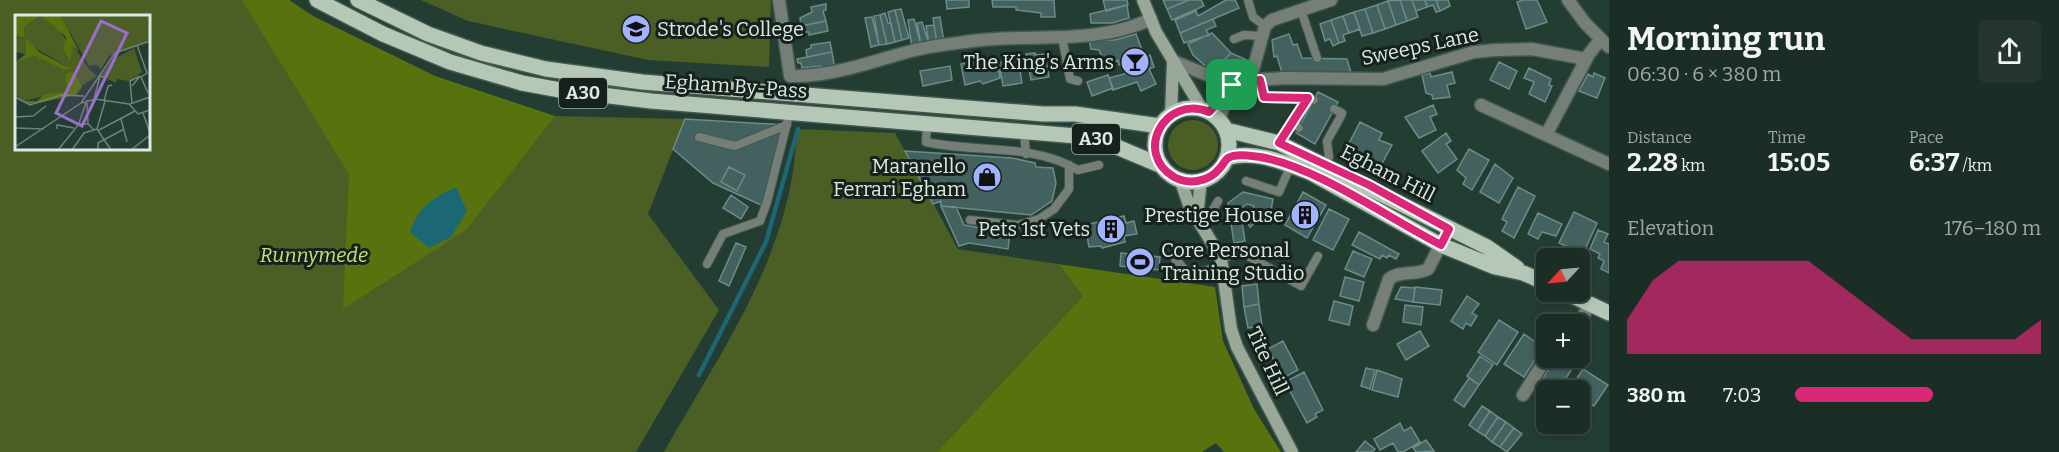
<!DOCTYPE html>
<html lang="en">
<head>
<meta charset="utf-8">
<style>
	body { margin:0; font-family:Bitter,serif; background:#24362e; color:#f1f3f6; height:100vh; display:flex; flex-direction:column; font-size:22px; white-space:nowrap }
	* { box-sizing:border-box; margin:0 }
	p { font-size:20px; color:#a0a8a7 }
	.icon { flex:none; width:33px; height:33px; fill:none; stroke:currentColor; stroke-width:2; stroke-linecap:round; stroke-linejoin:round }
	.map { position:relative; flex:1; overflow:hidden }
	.panel { display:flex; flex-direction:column; background:#1b2e26; width:450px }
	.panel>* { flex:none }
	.needle { width:39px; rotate:244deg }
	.tools { position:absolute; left:1536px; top:248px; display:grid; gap:12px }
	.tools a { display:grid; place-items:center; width:54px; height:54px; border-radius:9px; background:#1b2e26; box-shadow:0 3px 9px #0003,0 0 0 2px #394a43; font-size:30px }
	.pin { position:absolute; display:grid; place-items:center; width:51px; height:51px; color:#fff; margin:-26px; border-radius:12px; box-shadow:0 3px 9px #0006 }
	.round { display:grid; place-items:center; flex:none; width:63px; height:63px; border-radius:9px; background:#24362e }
	.summary { display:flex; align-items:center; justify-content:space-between; height:102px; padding:0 18px }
	h1 { font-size:33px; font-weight:700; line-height:45px }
	.metrics { display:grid; grid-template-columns:repeat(3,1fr); gap:9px; height:102px; padding:6px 18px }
	.metrics div { display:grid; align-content:center }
	.metrics b { font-size:26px; font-weight:700 }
	.metrics small { font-size:16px; font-weight:400 }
	.metrics p { font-size:16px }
	.chart { height:168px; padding:12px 18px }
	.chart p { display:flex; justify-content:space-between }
	.chart svg { width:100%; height:108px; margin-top:6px; fill:#db2777; opacity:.7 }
	ul { padding:0 18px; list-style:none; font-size:20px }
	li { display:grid; grid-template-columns:96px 72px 1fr; align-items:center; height:45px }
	li i { height:15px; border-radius:8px; background:#db2777 }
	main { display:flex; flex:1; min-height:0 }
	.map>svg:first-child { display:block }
	.green { fill:#4b5e24; fill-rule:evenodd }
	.forest { fill:#58730e }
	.water { fill:#1b6874 }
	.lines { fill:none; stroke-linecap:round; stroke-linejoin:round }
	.stream { stroke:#1b6874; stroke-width:4.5 }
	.building { fill:#43615f; stroke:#6c8c88; stroke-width:1.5 }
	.lane-casing { stroke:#41594f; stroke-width:10 }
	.street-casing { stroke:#41594f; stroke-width:15 }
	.secondary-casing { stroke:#41594f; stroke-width:15 }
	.primary-casing { stroke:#41594f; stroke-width:18 }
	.lane { stroke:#767f77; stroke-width:8 }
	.street { stroke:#767f77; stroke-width:12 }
	.secondary { stroke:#9aa89a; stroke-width:12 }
	.primary { stroke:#b5c7b6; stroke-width:15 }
	.route-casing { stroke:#fff; stroke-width:12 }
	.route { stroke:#db2777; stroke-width:8 }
	.labels { text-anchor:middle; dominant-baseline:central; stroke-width:6; stroke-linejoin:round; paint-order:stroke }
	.shield { fill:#16211c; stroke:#9fada7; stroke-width:1.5 }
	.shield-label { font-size:18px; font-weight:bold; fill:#dae9e2 }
	.poi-label { font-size:20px; fill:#dae9e2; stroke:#16211c; text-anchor:end }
	.street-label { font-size:20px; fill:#dae9e2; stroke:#16211c }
	.park-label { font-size:20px; font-style:italic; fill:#c0e871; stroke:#16211c }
	.inset-road { fill:none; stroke:#6d8279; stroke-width:1.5 }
	.view { fill:#9c6ecb; fill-opacity:0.15; stroke:#9c6ecb; stroke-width:3 }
	.inset-edge { fill:none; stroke:#dae9e2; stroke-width:3 }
</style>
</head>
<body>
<main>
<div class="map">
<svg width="1609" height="452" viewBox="0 0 1609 452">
	<rect width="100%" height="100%" fill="#243d33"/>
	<path class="green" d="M0,0H289L440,103L555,116L685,119L648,214L719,310L636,452H0ZM16,16H148V148H16Z
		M421,0H771L769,67L648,60L468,21Z
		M1168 145a25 25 0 1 1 50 0a25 25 0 1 1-50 0Z
		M798,129L895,133L958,249L1058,264L1083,296L937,452H664C711,368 768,288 789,193C794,172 795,150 798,129Z"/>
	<path class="forest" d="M242,0H289L313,16L435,76L555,116L466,230L343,309L349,174Z
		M1058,264L1215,287L1223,341L1254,409L1281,452H1224L1216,443L1202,452H937L1083,296Z"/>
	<path class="water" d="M456,187L467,211L451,237L429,248L410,232C419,206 431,199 456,187Z"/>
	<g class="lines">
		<path class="stream" d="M699,375L766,242L798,129"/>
	</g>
	<path class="building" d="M946,0H969V7L947,9Z
		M992,0H1054L1055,17H1041V13L1016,10V7H993Z
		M1103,0H1127L1128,5L1106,11Z
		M1163,0H1189L1167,9Z
		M1189,0H1201L1204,6L1172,20L1167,9Z
		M1226,0H1235L1239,8L1180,33L1175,20L1196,11L1198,16Z
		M1400,0L1407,21L1396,25L1388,1Z
		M1400,0H1412L1418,17L1407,21Z
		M1412,0H1425L1427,7L1416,11Z
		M1425,0H1436L1440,11L1436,12L1433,5L1427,7Z
		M1436,0H1448L1450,6L1440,11Z
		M1523,0H1537L1547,22L1526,29L1517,2Z
		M1388,1L1396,25L1385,29L1377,5Z
		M826,4V10L823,11L826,21L801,26L800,18L812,12L811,7Z
		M1127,5L1129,18L1112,23H1091L1090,14Z
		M1377,5L1385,29L1373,33L1365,9Z
		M901,9L909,38L902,40L895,10Z
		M1365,9L1373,33L1362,36L1354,12Z
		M895,10L902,40L895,42L888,12Z
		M1354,12L1360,29L1349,33L1343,16Z
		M885,13L888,23H891L895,42L887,44L880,15Z
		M880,15L887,44L879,45L874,16Z
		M1343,16L1349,33L1343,35L1345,41L1339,43L1331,20Z
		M872,17L879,45L871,47L865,18Z
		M940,17L944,42L937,43L933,18Z
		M914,19L921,45L912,47L908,20Z
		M1213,19L1216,26L1206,30L1209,35L1184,43L1180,33Z
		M1331,20L1339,43L1333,46L1330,39L1325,41L1320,24Z
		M826,21L828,31L809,35V32H803L801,26Z
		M922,22L929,44L921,45L917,23Z
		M934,25L937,43L929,44L926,26Z
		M1212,33L1231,53L1212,72L1193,55L1188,44Z
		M1136,34L1145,58L1150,55L1154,67L1149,69L1156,84L1141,91L1137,82L1113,90L1109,78L1128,73L1124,64L1119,65L1118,60L1105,66L1099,50L1091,49L1089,40H1115Z
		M1289,34L1293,45L1297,44L1302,58L1347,59L1351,73H1282L1277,56L1274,57L1272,40Z
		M830,42L832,52L807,57L806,50L811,48V45Z
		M832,52L835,69L823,71L821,66L802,68L801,63H798L797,59Z
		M1035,53V55L1045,54L1049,77L1031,80L1026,54Z
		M1231,53L1245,59L1237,72L1227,77L1212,72Z
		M1018,57L1022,83L1003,86L999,63Z
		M997,58L1000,78L983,84L980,81L965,85L961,64L976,61V64Z
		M1499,62L1517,71L1509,89L1490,80Z
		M950,66L952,80L923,86L920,71Z
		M1529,68L1551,79L1549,85L1552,86L1545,102L1529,94L1534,82L1524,78Z
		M1452,72L1455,83L1447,85L1450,97L1433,99L1432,95L1426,93L1422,75L1430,73L1431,77Z
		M1594,73L1605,78L1597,98L1579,91L1588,74L1593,77Z
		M1108,75L1113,88L1092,96L1087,82Z
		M1318,92L1338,102L1315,144L1296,133Z
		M1433,105L1437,114L1430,117L1436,130L1419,138L1405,117Z
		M685,119L787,125L763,206L713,183L673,149Z
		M1360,122L1382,133L1379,140L1392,145L1376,175L1341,159Z
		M1446,133L1451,141L1446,144L1457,159L1438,173L1422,151Z
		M1469,149L1489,160L1472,190L1463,184L1466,178L1457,170Z
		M905,151L1012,158L1035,163L1036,167L1053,168L1056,183L1052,201L1031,215L941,206V201L933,204Z
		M1495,164L1513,178L1499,203L1480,192Z
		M729,167L745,175L737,191L721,182Z
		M1518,187L1535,196L1514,238L1502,231L1507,222L1502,219Z
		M1243,192L1273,199L1269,222L1260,219L1250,227L1246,219L1254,213L1252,211L1254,206L1247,204L1240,209L1245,241L1234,243L1228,203Z
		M1303,192L1326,205L1307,238L1285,225Z
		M731,195L748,207L741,219L723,208Z
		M941,206L956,207L964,225L1010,233L1008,249L969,243L959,246Z
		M1329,209L1349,219L1333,250L1313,240Z
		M1574,212L1597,223L1583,254L1559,243Z
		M1538,213L1562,224L1556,236L1542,232L1538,239L1528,234Z
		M1124,216L1126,223L1134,221L1137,234L1124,236L1125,242L1102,248L1101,246L1089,247L1085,225Z
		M1598,230L1608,234L1604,242L1609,244V273L1601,269L1604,261L1598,258L1600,254L1590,249Z
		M1359,232L1399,254L1396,259L1389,255L1387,258L1382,255L1380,259L1352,245Z
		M736,243L746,247L729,286L719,281Z
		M1353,251L1372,259L1364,277L1345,269Z
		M1121,253L1160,257L1159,270L1120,266Z
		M1345,277L1364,282L1359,301L1340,296Z
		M1257,284L1259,304L1244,307L1242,286Z
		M1401,287L1415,288L1413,302L1395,299Z
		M1415,287L1442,290L1440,305L1413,302Z
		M1467,296L1479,304L1472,313L1477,316L1471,326L1466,323L1463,329L1451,321Z
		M1334,301L1353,306L1349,325L1329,320Z
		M1259,304L1262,326L1248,328L1244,307Z
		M1405,305L1423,307L1421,325L1403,322Z
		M1499,320L1518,332L1497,365L1478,352Z
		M1420,331L1429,346L1406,360L1397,344Z
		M1524,334L1543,347L1524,377L1504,364Z
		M1283,341L1298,370L1283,378L1268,349Z
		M1480,356L1493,365L1479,385L1467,376Z
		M1556,357H1566L1576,363L1558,390H1551L1540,383Z
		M1366,368L1375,370L1370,389L1361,386Z
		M1583,369L1608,385L1594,406L1583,399L1580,405V390L1572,386Z
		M1377,370L1402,379L1398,397L1372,390Z
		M1304,372L1323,410L1315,414L1317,417L1307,423L1285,382Z
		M1469,378L1479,385L1464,407L1454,400Z
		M1482,406L1490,411L1477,431L1469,425Z
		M1490,411L1498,417L1485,436L1477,431Z
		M1498,417L1506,422L1492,442L1485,436Z
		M1506,422L1514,428L1500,447L1492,442Z
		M1400,423L1404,431L1411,427L1420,442L1403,452H1398L1393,443L1380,450L1374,439Z
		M1514,428L1522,434L1507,452L1500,447Z
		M1426,440L1434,451L1416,452L1413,448Z
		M1365,441L1375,449L1372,452H1356Z"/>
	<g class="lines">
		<g class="lane-casing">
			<path id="lane" d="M1248,0L1253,17L1265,26
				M1301,10L1317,58
				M1062,37L1070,79L1078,81
				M1234,39L1244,35L1262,36
				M1260,80L1261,95L1264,97L1308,98
				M1292,121L1299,128
				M927,123L926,142C976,153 1033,143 1078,170L1099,165
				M1024,132L1026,154
				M699,137L735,146L787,125
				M1279,143L1308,98L1314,100
				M1325,165L1329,157L1327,141L1341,116L1342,113L1334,109
				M1246,181L1279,192L1291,165
				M970,220L1018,225L1039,219L1054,209L1069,189V165
				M1199,221L1208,218L1218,201
				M1221,258L1243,253L1301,286L1318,256
				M1175,259L1186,271H1203L1222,266
				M707,264L723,234L760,221L767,202L790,111"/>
		</g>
		<g class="street-casing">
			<path id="street" d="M779,0L790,76C834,77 872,61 915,50C931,46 949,44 965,42C1027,32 1093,47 1151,19
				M1568,0L1585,23L1609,47
				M1173,61L1232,85
				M1250,81L1265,26L1272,20L1331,0
				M1481,105L1609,164
				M1209,112L1232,85L1241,81L1285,78L1383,79L1474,52L1495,50L1532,49L1586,59
				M1219,120L1229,91
				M1546,135L1589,54L1601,39
				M1580,324L1589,304
				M1373,325L1389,279C1400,270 1415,276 1428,269L1449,229
				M1523,395L1547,357"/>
		</g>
		<g class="secondary-casing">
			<path id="secondary" d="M1143,0L1156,32L1202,109
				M1171,115L1173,62
				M1180,179L1189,205L1221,258L1231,329L1237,347L1292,452
				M1197,217L1201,180"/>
		</g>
		<g class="primary-casing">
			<path id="primary" d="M317,0L383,34L450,62L522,83L560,90L651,101L1077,136L1105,142L1162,166
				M358,0L428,34L481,53L546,69L642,82L1043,114H1075L1160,126
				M1155 145a37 37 0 1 1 74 0a37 37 0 1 1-74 0Z
				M1226,130L1279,143L1487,247L1517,268
				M1227,158C1254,149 1285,163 1311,173L1441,245L1495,267L1523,273L1546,283
				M1562,291L1609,313"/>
		</g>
		<use href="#lane" class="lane"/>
		<use href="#street" class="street"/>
		<use href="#secondary" class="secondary"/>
		<use href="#primary" class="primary"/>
	</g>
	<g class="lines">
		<g class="route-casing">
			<path id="route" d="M1260,80L1264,97L1308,98L1279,143L1369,185L1449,229L1441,245C1388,218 1317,167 1260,157C1251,156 1236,153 1228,158C1225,160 1223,165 1220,168C1209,182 1189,185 1174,177C1133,153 1165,94 1209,112L1235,83Z"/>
		</g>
		<use href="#route" class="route"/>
	</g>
	<defs>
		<g id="university-disc" transform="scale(1.5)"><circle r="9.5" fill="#a2b2fd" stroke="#16211c"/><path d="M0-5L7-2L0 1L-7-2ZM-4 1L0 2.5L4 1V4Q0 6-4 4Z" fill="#111"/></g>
		<g id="bar-disc" transform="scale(1.5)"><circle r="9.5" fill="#a2b2fd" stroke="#16211c"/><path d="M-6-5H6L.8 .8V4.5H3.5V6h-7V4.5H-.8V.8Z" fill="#111"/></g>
		<g id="shop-disc" transform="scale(1.5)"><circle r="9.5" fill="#a2b2fd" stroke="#16211c"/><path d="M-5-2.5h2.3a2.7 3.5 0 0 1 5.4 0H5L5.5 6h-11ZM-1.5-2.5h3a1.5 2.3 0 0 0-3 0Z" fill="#111"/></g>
		<g id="building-disc" transform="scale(1.5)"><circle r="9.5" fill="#a2b2fd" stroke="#16211c"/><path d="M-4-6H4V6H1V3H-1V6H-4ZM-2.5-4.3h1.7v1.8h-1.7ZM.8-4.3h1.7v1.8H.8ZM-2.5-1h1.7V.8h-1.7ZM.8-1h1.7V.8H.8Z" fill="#111"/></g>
		<g id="stadium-disc" transform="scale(1.5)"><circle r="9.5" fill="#a2b2fd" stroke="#16211c"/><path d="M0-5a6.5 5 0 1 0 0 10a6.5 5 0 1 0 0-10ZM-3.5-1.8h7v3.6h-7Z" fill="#111"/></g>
	</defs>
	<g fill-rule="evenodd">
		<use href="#university-disc" x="636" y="29"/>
		<use href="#bar-disc" x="1135" y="62"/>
		<use href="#shop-disc" x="987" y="177"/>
		<use href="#building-disc" x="1305" y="215"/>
		<use href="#building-disc" x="1111" y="229"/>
		<use href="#stadium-disc" x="1140" y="262"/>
	</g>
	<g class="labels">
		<g class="shield">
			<rect x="559" y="78" width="48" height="30" rx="4.5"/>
			<rect x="1072" y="124" width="48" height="30" rx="4.5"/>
		</g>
		<g class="shield-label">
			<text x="583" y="93">A30</text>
			<text x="1096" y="139">A30</text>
		</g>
		<g class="poi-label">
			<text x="657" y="29" text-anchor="start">Strode's College</text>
			<text x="1114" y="62">The King's Arms</text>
			<text x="966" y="166">Maranello<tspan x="966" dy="23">Ferrari Egham</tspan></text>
			<text x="1284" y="215">Prestige House</text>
			<text x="1090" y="229">Pets 1st Vets</text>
			<text x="1161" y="250" text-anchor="start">Core Personal<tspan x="1161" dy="23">Training Studio</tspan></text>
		</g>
		<g class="street-label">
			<text transform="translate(1420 46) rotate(-12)">Sweeps Lane</text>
			<text transform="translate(736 86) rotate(4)">Egham By-Pass</text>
			<text transform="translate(1388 173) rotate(27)">Egham Hill</text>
			<text transform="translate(1268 361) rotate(65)">Tite Hill</text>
		</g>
		<g class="park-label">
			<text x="314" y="255">Runnymede</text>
		</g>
	</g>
	<g transform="translate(15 15)">
		<rect width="135" height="135" fill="#243d33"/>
		<path d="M26,0H135V25L94,41L86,54L81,50L74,51L55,17L42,12L57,34L58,30L74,54L82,61L65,72L58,56L51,59L52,76L9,86L0,80V48L20,41L49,53L61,50L52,52L12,28L11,39L1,37L0,40V22L10,23L9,12ZM119,33L127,57L114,66L102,64L101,68L86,61L97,45Z" fill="#4b5e24"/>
		<path d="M0,0H26L9,12L10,23L0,21ZM26,0H45L64,36L58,31L55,45L48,35L51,22ZM11,23L24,37L52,52L61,51L50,55L20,41L0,48L11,39ZM58,56L67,72L61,80L14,90L0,81L9,86H22L29,80L52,76L50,59Z" fill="#58730e"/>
		<path class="inset-road" d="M122,30L132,58L126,62L133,78M0,82L15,90L46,80L69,81M79,84L85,61L91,63M89,86L93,71L97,70M67,88L80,84L114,89L123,99L135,95M72,88L73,109M117,88L115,66L125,61L117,71M115,89L135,82M128,98L135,118M0,102L18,101L31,91M106,104L112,127M64,108L72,85M0,113L29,114M42,114V110L59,113M82,114L90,86M82,114L96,135M84,115L120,96M0,132L66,88L100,38L135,26M43,135L64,109H73L79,115M57,135L69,118L82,114M83,135V128L109,114M116,135L135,120"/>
		<path class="view" d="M86,6L112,18L67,111L41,98Z"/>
		<rect width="135" height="135" class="inset-edge"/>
	</g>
</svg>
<div class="tools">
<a><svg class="needle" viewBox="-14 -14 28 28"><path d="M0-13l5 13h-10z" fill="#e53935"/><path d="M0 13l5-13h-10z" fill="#a0a8a7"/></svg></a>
<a>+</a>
<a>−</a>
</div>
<div class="pin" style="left:1232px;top:85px;background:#1e9e55"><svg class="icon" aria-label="arrive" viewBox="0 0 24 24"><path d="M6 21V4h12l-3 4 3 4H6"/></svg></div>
</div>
<section class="panel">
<div class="summary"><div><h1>Morning run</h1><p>06:30 · 6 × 380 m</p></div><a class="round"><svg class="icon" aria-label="share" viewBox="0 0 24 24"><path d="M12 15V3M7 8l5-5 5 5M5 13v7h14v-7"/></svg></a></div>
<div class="metrics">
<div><p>Distance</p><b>2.28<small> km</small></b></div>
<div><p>Time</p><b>15:05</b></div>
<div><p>Pace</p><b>6:37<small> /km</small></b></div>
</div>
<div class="chart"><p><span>Elevation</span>176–180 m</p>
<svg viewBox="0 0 160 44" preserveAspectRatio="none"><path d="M0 44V30L10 14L20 6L30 6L40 6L50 6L60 6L70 6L80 14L90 22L100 30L110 38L120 38L130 38L140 38L150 38L160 30V44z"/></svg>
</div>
<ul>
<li><b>380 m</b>7:03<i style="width:56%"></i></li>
</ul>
</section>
</main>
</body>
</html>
